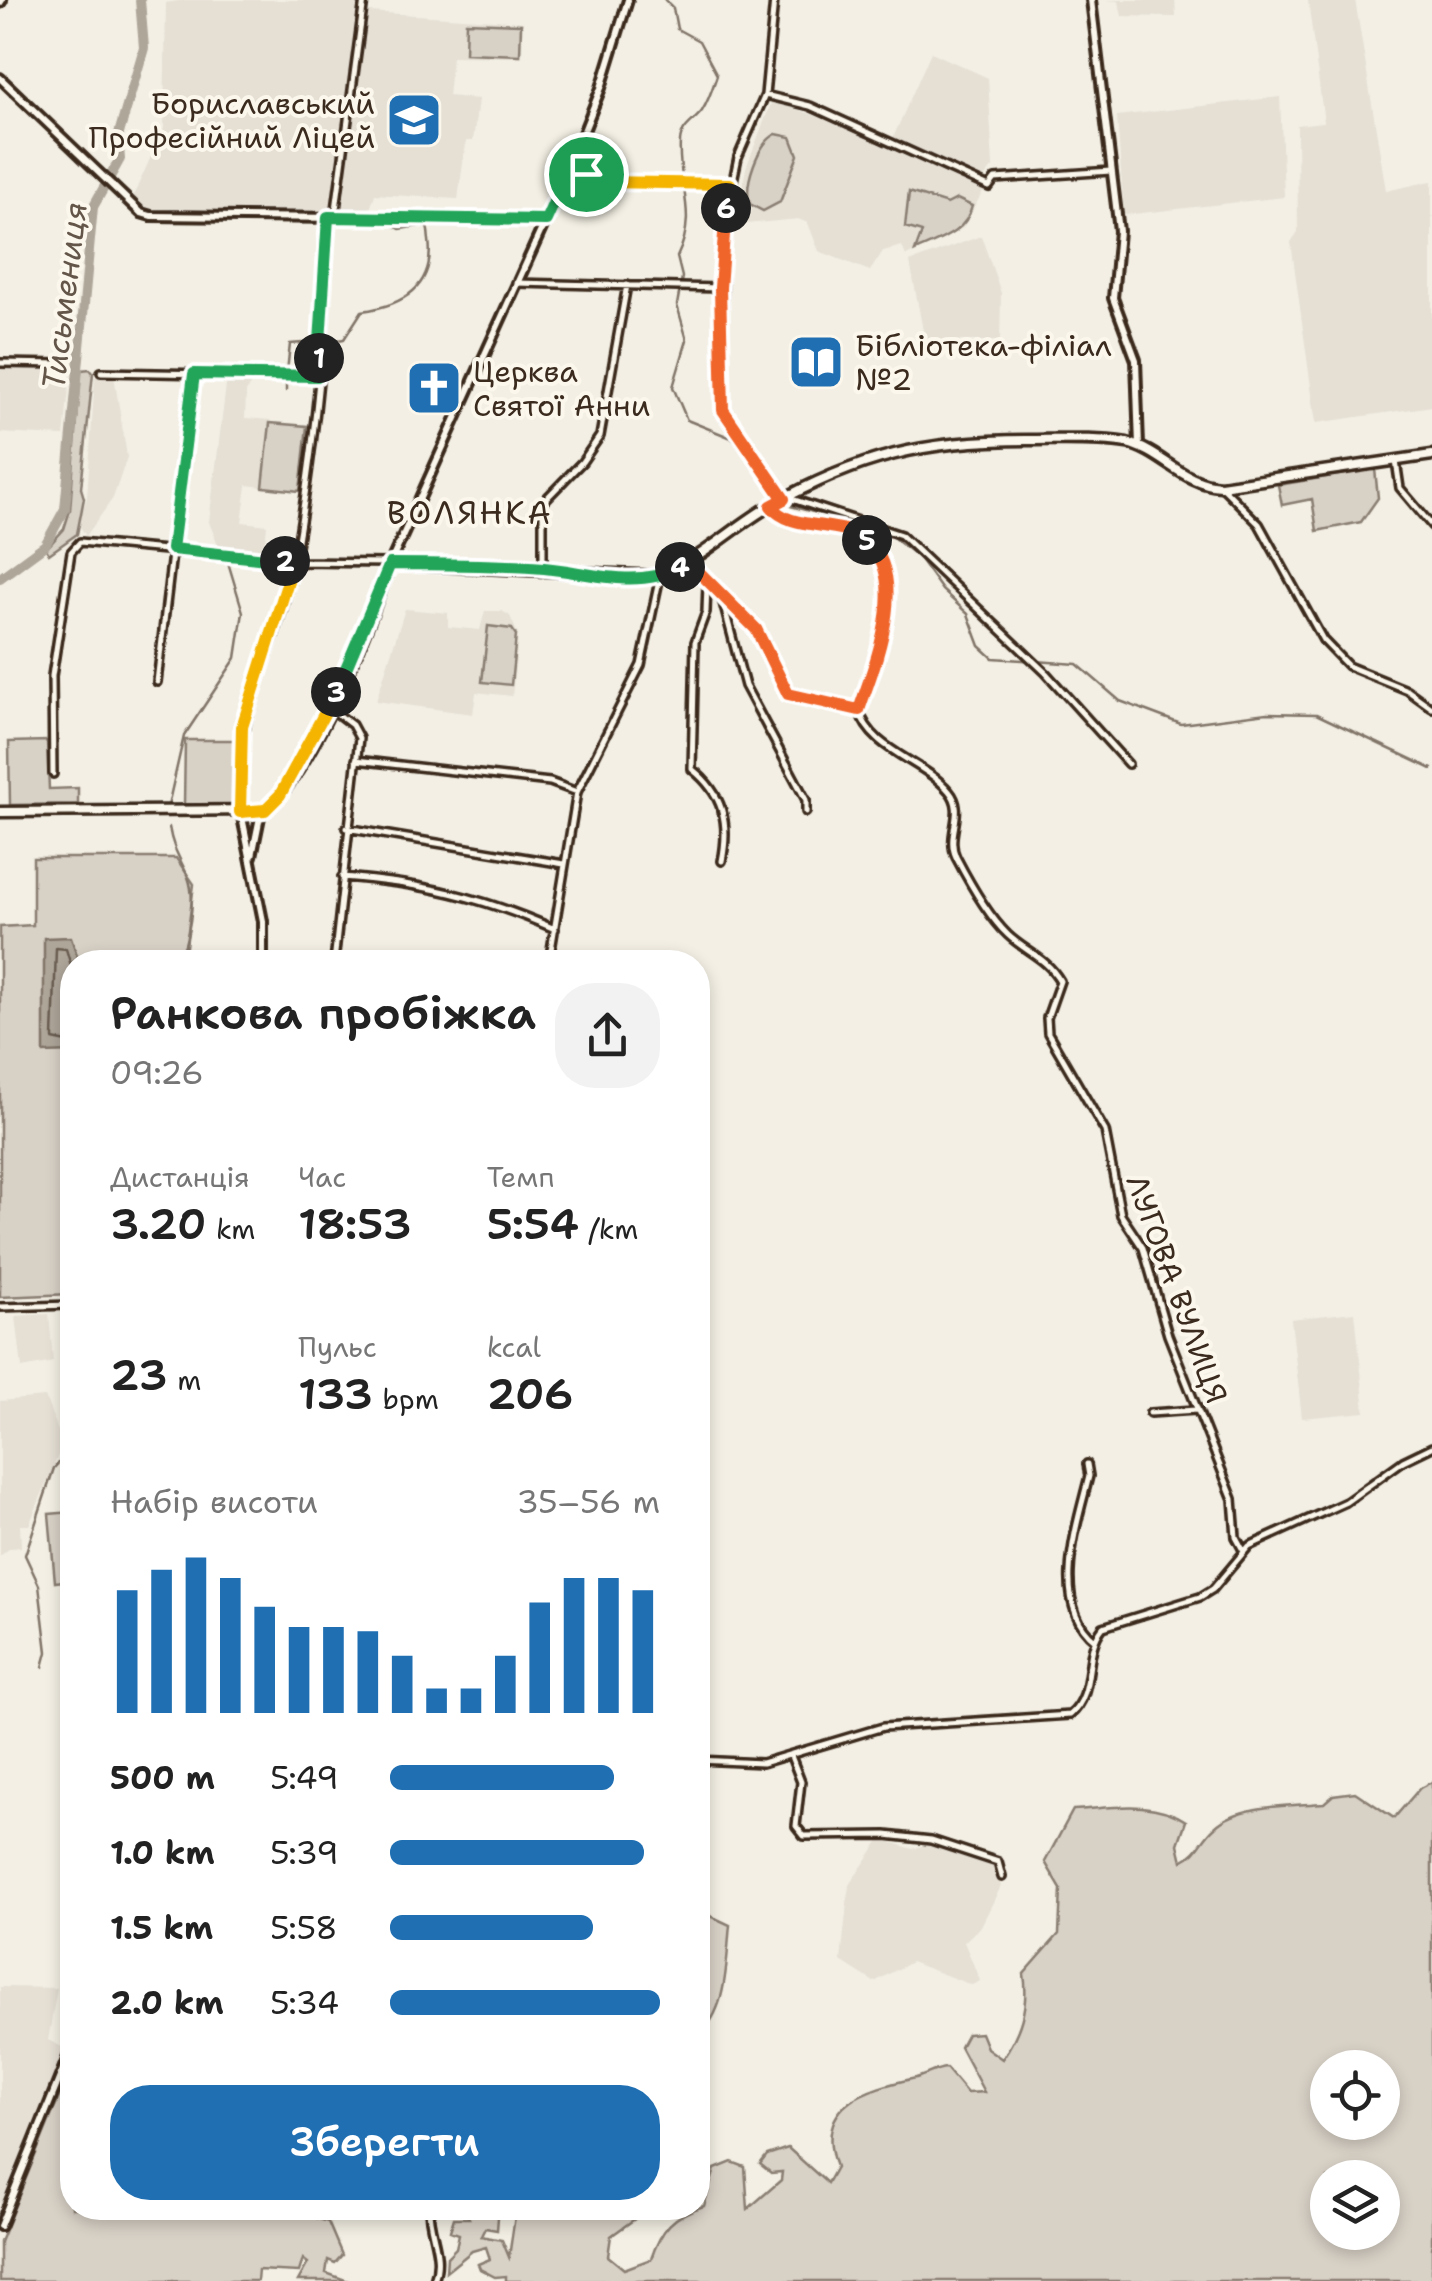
<!DOCTYPE html>
<html lang="uk">
<head>
<meta charset="utf-8">
<style>
	body { margin:0; font-family:"Shantell Sans",sans-serif; background:#f2f2f2; color:#222; height:100vh; display:flex; flex-direction:column; font-size:38px; white-space:nowrap }
	* { box-sizing:border-box; margin:0 }
	p { font-size:32px; color:#767676 }
	.icon { flex:none; width:55px; height:55px; fill:none; stroke:currentColor; stroke-width:2; stroke-linecap:round; stroke-linejoin:round }
	.map { position:relative; flex:1; overflow:hidden }
	.panel { position:absolute; left:60px; top:950px; width:650px; height:1270px; display:flex; flex-direction:column; background:#fff; border-radius:40px; box-shadow:0 5px 15px #0003 }
	.panel>* { flex:none }
	.tools { position:absolute; left:1310px; top:2050px; display:grid; gap:20px }
	.tools a { display:grid; place-items:center; width:90px; height:90px; border-radius:50%; background:#fff; box-shadow:0 5px 15px #0003; font-size:50px }
	.pin { position:absolute; display:grid; place-items:center; width:85px; height:85px; color:#fff; margin:-42px; border:5px solid #fff; border-radius:50%; box-shadow:0 2px 10px #0007 }
	.km { position:absolute; width:50px; height:50px; margin:-25px; border-radius:50%; background:#222; color:#fff; font-size:28px; line-height:50px; text-align:center }
	.round { display:grid; place-items:center; flex:none; width:105px; height:105px; border-radius:40px; background:#f2f2f2 }
	.summary { display:flex; align-items:center; justify-content:space-between; height:170px; padding:0 50px }
	h1 { font-size:45px; font-weight:600; line-height:75px }
	.figures { display:grid; grid-template-columns:repeat(3,1fr); gap:15px; height:170px; padding:10px 50px }
	.figures div { display:grid; align-content:center }
	.figures b { font-size:42px; font-weight:600 }
	.figures small { font-size:28px; font-weight:400 }
	.figures p { font-size:28px }
	.chart { height:280px; padding:20px 50px }
	.chart p { display:flex; justify-content:space-between }
	.chart svg { width:100%; height:180px; margin-top:10px; stroke:#1f6fb2; stroke-width:6 }
	.action { display:flex; gap:20px; margin-top:auto; padding:20px 50px }
	.action a { flex:1; height:115px; border-radius:40px; background:#1f6fb2; color:#fff; font-size:40px; font-weight:600; line-height:115px; text-align:center }
	ul { padding:0 50px; list-style:none; font-size:32px }
	li { display:grid; grid-template-columns:160px 120px 1fr; align-items:center; height:75px }
	li i { height:25px; border-radius:12px; background:#1f6fb2 }
	.map>svg:first-child { display:block }
	.built { fill:#e5dfd4 }
	.green { fill:#d8d1c6; stroke:#8a7e72; stroke-width:2.5; fill-rule:evenodd }
	.water { fill:#afa69a; stroke:#817468; stroke-width:2.5 }
	.lines { fill:none; stroke-linecap:round; stroke-linejoin:round }
	.shore { stroke:#695c50; stroke-width:2.5 }
	.stream { stroke:#817468; stroke-width:2.5 }
	.river { stroke:#afa69a; stroke-width:10 }
	.minor-casing { stroke:#3b2a1e; stroke-width:12 }
	.tertiary-casing { stroke:#3b2a1e; stroke-width:14 }
	.secondary-casing { stroke:#3b2a1e; stroke-width:15 }
	.minor { stroke:#fbf7ec; stroke-width:5 }
	.tertiary { stroke:#fbf7ec; stroke-width:6 }
	.secondary { stroke:#fbf7ec; stroke-width:8 }
	.split-1-casing { stroke:#fff; stroke-width:20 }
	.split-2-casing { stroke:#fff; stroke-width:20 }
	.split-3-casing { stroke:#fff; stroke-width:20 }
	.split-4-casing { stroke:#fff; stroke-width:20 }
	.split-5-casing { stroke:#fff; stroke-width:20 }
	.split-6-casing { stroke:#fff; stroke-width:20 }
	.split-7-casing { stroke:#fff; stroke-width:20 }
	.split-1 { stroke:#22a559; stroke-width:12 }
	.split-2 { stroke:#22a559; stroke-width:12 }
	.split-3 { stroke:#f5b400; stroke-width:12 }
	.split-4 { stroke:#22a559; stroke-width:12 }
	.split-5 { stroke:#f0652b; stroke-width:12 }
	.split-6 { stroke:#f0652b; stroke-width:12 }
	.split-7 { stroke:#f5b400; stroke-width:12 }
	.labels { text-anchor:middle; dominant-baseline:central; stroke-width:8; stroke-linejoin:round; paint-order:stroke }
	.poi-label { font-size:30px; fill:#3b2a1e; stroke:#fbf7ec; text-anchor:start }
	.street-label { font-size:30px; fill:#3b2a1e; stroke:#fbf7ec }
	.water-label { font-size:32px; font-style:italic; fill:#645549; stroke:#fbf7ec }
	.neighbourhood-label { font-size:32px; letter-spacing:2.5px; fill:#3b2a1e; stroke:#fbf7ec }
</style>
</head>
<body>
<div class="map">
<svg width="1432" height="2281" viewBox="0 0 1432 2281">
	<rect width="100%" height="100%" fill="#f3efe4"/>
	<filter id="ink" filterUnits="userSpaceOnUse"><feTurbulence type="fractalNoise" baseFrequency=".01" numOctaves="2"/><feDisplacementMap in="SourceGraphic" scale="20" xChannelSelector="R" yChannelSelector="G"/><feConvolveMatrix kernelMatrix="1 2 1 2 8 2 1 2 1" color-interpolation-filters="sRGB"/></filter>
	<g filter="url(#ink)">
		<path class="built" d="M184,0H359L331,212L162,213L131,201L164,128L166,3Z
			M1104,0H1175L1176,17L1122,16L1119,1Z
			M1308,0H1355L1386,191L1432,181V406L1316,423L1291,242L1298,232L1297,125L1324,122Z
			M368,12L523,22L522,57L452,56L448,96L478,99L473,141H466L458,199L375,194L369,212L340,211Z
			M931,52L988,78L993,167L984,178L893,138Z
			M1280,97L1284,197L1124,215L1117,116Z
			M772,101L816,116L983,191L963,228L906,256L902,246L883,251L870,271L819,251L808,223L798,219L735,225L746,168Z
			M981,236L1001,293L1000,341H925L910,262Z
			M0,368H71L64,436L0,433Z
			M114,376L127,457L113,498L86,536L78,523L87,498L95,377Z
			M227,378L253,380L246,392L245,418L270,420L263,487L247,485L242,522L267,525L264,551L219,547L209,522Z
			M405,609L448,613V627L480,630L485,611H502L510,616L518,635L512,696L476,692L473,714L376,701Z
			M1355,1312L1365,1412L1302,1418L1291,1319Z
			M49,1314L53,1362L22,1368L16,1316Z
			M45,1397L60,1436L59,1453L29,1525H20L21,1547L10,1548L0,1556V1401Z
			M881,1839L913,1849L930,1843L993,1864L1001,1886L981,1926L964,1942L980,1981L972,1985L911,1962L874,1982L841,1961L849,1885Z
			M0,1987L57,1988L48,2040L66,2049L0,2211Z"/>
		<path class="green" d="M466,22L521,24L520,55L465,53Z
			M776,134L791,137L798,155L780,202L763,211L750,204C743,185 758,143 776,134Z
			M909,192L947,204L957,199L972,206C966,233 939,240 915,251L922,232L905,227Z
			M90,369L93,373L81,488L84,498L77,534L49,554L46,549L64,529L70,510L81,370Z
			M270,423L307,426L300,491L263,487Z
			M1375,469L1378,498L1361,522L1317,531L1312,499L1282,505L1278,485Z
			M488,626L512,629L516,635L511,685L482,682Z
			M185,740H237L236,805L184,804Z
			M47,741L49,789L78,788V804L10,805L9,742Z
			M33,858H176L194,884L184,962H72V1294L0,1297V927L33,925Z
			M72,1512V1580L55,1582L49,1514Z
			M1432,1782V2281H506V2276L495,2277L480,2269L478,2264L490,2259L486,2247L472,2251L446,2272L447,2257L456,2248L459,2234L450,2231L454,2218H469L464,2208H493L498,2217L497,2230L485,2228L481,2236L502,2240L509,2257L515,2216L503,2208H650L611,2236L608,2256L624,2269L651,2259C661,2229 673,2215 704,2206L715,2169L732,2162L745,2167L748,2209L781,2180L782,2172L771,2173L760,2164L767,2155L788,2148L827,2183L836,2167C813,2104 865,2089 916,2078C927,2075 935,2069 946,2068L967,2093L984,2092L960,2047L967,2034L981,2033L987,2048L1002,2059C1020,2033 1029,2007 1024,1974L1059,1934L1061,1889L1045,1862L1073,1810C1112,1808 1152,1799 1186,1821L1178,1844L1182,1861C1200,1852 1201,1839 1215,1827C1239,1804 1291,1806 1324,1803L1333,1795L1355,1792L1394,1818L1420,1788ZM1328,2068H1382V2122H1328ZM1328,2178H1382V2232H1328Z
			M698,1910L730,1925C726,1963 728,2010 698,2036V1924L701,1922Z
			M72,2065V2208H270V2214L302,2213L328,2222L342,2255L335,2263L328,2260L326,2273L348,2281H298L308,2263L303,2259L299,2272L258,2270L257,2281H0V2242Z"/>
		<path class="water" d="M71,937L79,962H72V1052L44,1053V938Z"/>
		<g class="lines">
			<path class="shore" d="M72,969L66,949L56,948L53,1039L72,1043"/>
			<path class="stream" d="M665,0L673,8L677,29L699,41L717,75C713,87 709,100 702,111C694,122 681,127 680,142C677,187 699,212 677,257L682,277L677,305L687,340L673,387L687,420L734,439L744,448
				M326,342L344,339L362,311C405,305 435,286 429,240C428,235 429,230 426,225L400,229L386,222
				M287,372L290,344L315,342
				M286,391V379
				M752,459L778,498
				M783,504L862,525
				M889,534L919,558L942,590L968,614L980,646L993,658L1077,664L1120,701L1181,724L1267,713L1316,714L1432,769
				M168,806L184,736L236,658L243,612L227,559
				M169,827C173,851 180,857 188,877C197,900 188,942 178,962
				M43,1667L47,1652L39,1585L25,1555L54,1468L68,1453L70,1441"/>
			<path class="river" d="M0,578L45,545L65,509L93,207L120,159L118,137L144,48L140,0"/>
			<g class="minor-casing">
				<path id="minor" d="M774,0L765,95L738,157L724,224L722,399L726,419L784,499
					M765,95L810,106L989,187L995,179L1111,171
					M568,171L603,182L730,184
					M335,217L364,0
					M516,283L720,288
					M0,363L63,364
					M101,372L317,376
					M1396,461L1400,488L1432,526
					M1221,486L1259,524L1323,640L1348,666L1407,690L1432,708
					M789,498L901,535L1046,673L1128,764
					M771,506C785,524 806,521 827,523C924,532 878,654 859,710C871,751 923,760 949,791C967,812 945,834 956,857C969,882 988,916 1008,935C1026,952 1047,958 1060,981L1047,1018L1048,1033L1105,1131L1121,1215L1143,1248L1168,1335L1233,1499L1236,1537L1243,1550
					M689,563C709,588 738,603 757,630C771,649 774,675 788,694L859,710
					M543,568V502L582,462L600,436L627,285
					M707,584L706,612L695,642L692,769C723,794 730,822 722,861
					M721,595L745,686L806,800V812
					M157,682L193,374
					M331,709L352,725L359,738L334,962
					M356,760L550,782L577,792
					M53,774L52,676L71,552L80,542L295,562L389,563
					M240,809C233,706 279,651 295,558C314,447 327,330 328,217
					M346,828L564,864
					M342,877C422,883 482,897 555,929
					M549,962L577,792L641,665L660,576
					M0,1307L72,1305
					M1150,1413L1196,1410
					M1087,1464L1089,1476C1078,1522 1049,1604 1095,1640
					M791,1756L801,1782L796,1826L804,1836L886,1835L931,1840L998,1862L1002,1877
					M698,1760L762,1763L883,1727L1070,1715C1097,1693 1082,1653 1103,1627L1200,1597L1213,1589L1249,1546L1346,1502L1403,1461L1432,1447
					M429,2208C429,2235 444,2254 434,2281"/>
			</g>
			<g class="tertiary-casing">
				<path id="tertiary" d="M1091,0L1119,231L1113,298L1136,360L1139,446
					M0,3L2,0
					M0,78L141,213L151,216L546,220
					M390,564L568,171L601,88L628,0
					M241,812L263,921V962
					M252,856L261,812
					M0,2226L72,2047"/>
			</g>
			<g class="secondary-casing">
				<path id="secondary" d="M0,812L265,810C310,777 372,619 390,564L660,576C701,560 732,528 770,506C859,456 926,440 1027,440C1060,440 1094,438 1127,443C1162,451 1182,484 1221,486L1432,455"/>
			</g>
			<use href="#minor" class="minor"/>
			<use href="#tertiary" class="tertiary"/>
			<use href="#secondary" class="secondary"/>
		</g>
	</g>
	<g class="lines" filter="url(#ink)">
		<g class="split-1-casing">
			<path id="split-1" d="M319,358L328,217L546,220L568,171L586,174"/>
		</g>
		<g class="split-2-casing">
			<path id="split-2" d="M285,561L172,549L194,374L317,376L319,358"/>
		</g>
		<g class="split-3-casing">
			<path id="split-3" d="M285,561L294,562L242,727L240,812L265,810L280,795L336,692"/>
		</g>
		<g class="split-4-casing">
			<path id="split-4" d="M336,692L390,564C441,564 493,564 544,568C589,572 637,590 680,567"/>
		</g>
		<g class="split-5-casing">
			<path id="split-5" d="M680,567L689,562L756,629L788,694L859,710C875,663 910,580 867,540"/>
		</g>
		<g class="split-6-casing">
			<path id="split-6" d="M726,208L720,288L723,410L784,499L771,506C790,532 838,519 867,540"/>
		</g>
		<g class="split-7-casing">
			<path id="split-7" d="M586,174L603,182L730,184L726,208"/>
		</g>
		<use href="#split-1" class="split-1"/>
		<use href="#split-2" class="split-2"/>
		<use href="#split-3" class="split-3"/>
		<use href="#split-4" class="split-4"/>
		<use href="#split-5" class="split-5"/>
		<use href="#split-6" class="split-6"/>
		<use href="#split-7" class="split-7"/>
	</g>
	<defs>
		<g id="university-square" transform="scale(2.875)"><rect x="-9" y="-9" width="18" height="18" rx="4" fill="#1f6fb2" stroke="#fbf7ec"/><path d="M0-5L7-2L0 1L-7-2ZM-4 1L0 2.5L4 1V4Q0 6-4 4Z" fill="#fff"/></g>
		<g id="library-square" transform="scale(2.875)"><rect x="-9" y="-9" width="18" height="18" rx="4" fill="#1f6fb2" stroke="#fbf7ec"/><path d="M-6-4Q-3-5.5-.7-3.5V5Q-3 3-6 4ZM6-4Q3-5.5 .7-3.5V5Q3 3 6 4Z" fill="#fff"/></g>
		<g id="church-square" transform="scale(2.875)"><rect x="-9" y="-9" width="18" height="18" rx="4" fill="#1f6fb2" stroke="#fbf7ec"/><path d="M-1.2-6h2.4v3.5h3.3v2.4h-3.3V6h-2.4V-.1h-3.3v-2.4h3.3Z" fill="#fff"/></g>
	</defs>
	<g fill-rule="evenodd">
		<use href="#university-square" x="414" y="120"/>
		<use href="#library-square" x="816" y="362"/>
		<use href="#church-square" x="434" y="388"/>
	</g>
	<g class="labels">
		<g class="poi-label">
			<text x="375" y="103" text-anchor="end">Бориславський<tspan x="375" dy="34">Професійний Ліцей</tspan></text>
			<text x="855" y="345">Бібліотека-філіал<tspan x="855" dy="34">№2</tspan></text>
			<text x="473" y="371">Церква<tspan x="473" dy="34">Святої Анни</tspan></text>
		</g>
		<g class="street-label">
			<text transform="translate(1177 1289) rotate(70)">ЛУГОВА ВУЛИЦЯ</text>
		</g>
		<g class="water-label">
			<text transform="translate(64 296) rotate(-83)">Тисьмениця</text>
		</g>
		<g class="neighbourhood-label">
			<text x="470" y="512">ВОЛЯНКА</text>
		</g>
	</g>
</svg>
<div class="tools">
<a><svg class="icon" aria-label="locate" viewBox="0 0 24 24"><circle cx="12" cy="12" r="6"/><path d="M12 2v4M12 18v4M2 12h4M18 12h4"/></svg></a>
<a><svg class="icon" aria-label="layers" viewBox="0 0 24 24"><path d="M12 4l9 5-9 5-9-5zM3 14l9 5 9-5"/></svg></a>
</div>
<div class="pin" style="left:586px;top:174px;background:#1e9e55"><svg class="icon" aria-label="arrive" viewBox="0 0 24 24"><path d="M6 21V4h12l-3 4 3 4H6"/></svg></div>
<b class="km" style="left:319px;top:358px">1</b>
<b class="km" style="left:285px;top:561px">2</b>
<b class="km" style="left:336px;top:692px">3</b>
<b class="km" style="left:680px;top:567px">4</b>
<b class="km" style="left:867px;top:540px">5</b>
<b class="km" style="left:726px;top:208px">6</b>
<section class="panel">
<div class="summary"><div><h1>Ранкова пробіжка</h1><p>09:26</p></div><a class="round"><svg class="icon" aria-label="share" viewBox="0 0 24 24"><path d="M12 15V3M7 8l5-5 5 5M5 13v7h14v-7"/></svg></a></div>
<div class="figures">
<div><p>Дистанція</p><b>3.20<small> km</small></b></div>
<div><p>Час</p><b>18:53</b></div>
<div><p>Темп</p><b>5:54<small> /km</small></b></div>
</div>
<div class="figures">
<div><b>23<small> m</small></b></div>
<div><p>Пульс</p><b>133<small> bpm</small></b></div>
<div><p>kcal</p><b>206</b></div>
</div>
<div class="chart"><p><span>Набір висоти</span>35–56 m</p>
<svg viewBox="0 0 160 44" preserveAspectRatio="none"><path d="M5 44V14M15 44V9M25 44V6M35 44V11M45 44V18M55 44V23M65 44V23M75 44V24M85 44V30M95 44V38M105 44V38M115 44V30M125 44V17M135 44V11M145 44V11M155 44V14"/></svg>
</div>
<ul>
<li><b>500 m</b>5:49<i style="width:83%"></i></li>
<li><b>1.0 km</b>5:39<i style="width:94%"></i></li>
<li><b>1.5 km</b>5:58<i style="width:75%"></i></li>
<li><b>2.0 km</b>5:34<i style="width:100%"></i></li>
</ul>
<div class="action"><a>Зберегти</a></div>
</section>
</div>
</body>
</html>
